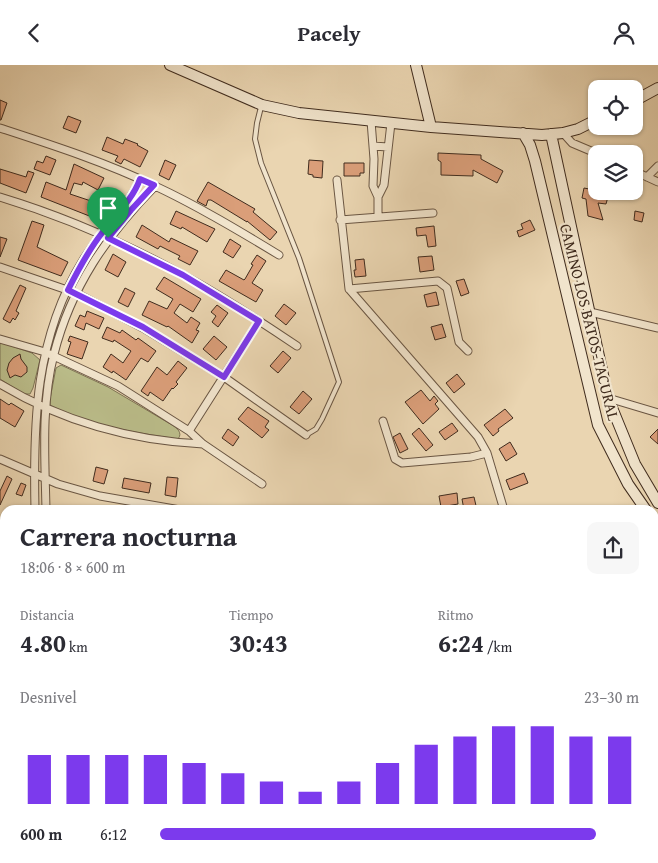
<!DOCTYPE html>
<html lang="es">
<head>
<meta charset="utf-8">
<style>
	body { margin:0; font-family:"Gentium Book Plus",serif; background:#f7f7f7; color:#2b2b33; height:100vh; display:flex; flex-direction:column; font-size:19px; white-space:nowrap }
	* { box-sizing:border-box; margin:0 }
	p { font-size:16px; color:#7c7c81 }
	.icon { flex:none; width:28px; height:28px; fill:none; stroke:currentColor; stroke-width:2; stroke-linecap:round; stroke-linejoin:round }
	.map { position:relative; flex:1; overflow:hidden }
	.panel { position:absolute; left:0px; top:440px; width:659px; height:359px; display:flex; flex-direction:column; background:#fff; border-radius:15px 15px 0 0; box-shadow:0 1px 4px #0004 }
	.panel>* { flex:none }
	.fabs { position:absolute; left:588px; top:15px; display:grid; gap:10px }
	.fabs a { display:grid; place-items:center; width:55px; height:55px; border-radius:10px; background:#fff; box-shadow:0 1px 4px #0004; font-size:25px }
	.pin { position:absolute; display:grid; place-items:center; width:42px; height:42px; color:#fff; margin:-51px -21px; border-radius:50% 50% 50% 0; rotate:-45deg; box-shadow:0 0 5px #0007 }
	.pin .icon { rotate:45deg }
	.round { display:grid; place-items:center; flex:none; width:52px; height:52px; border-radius:10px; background:#f7f7f7 }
	.summary { display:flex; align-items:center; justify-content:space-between; height:85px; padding:0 20px }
	h1 { font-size:28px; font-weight:700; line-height:38px }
	.metrics { display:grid; grid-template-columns:repeat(3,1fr); gap:8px; height:85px; padding:5px 20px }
	.metrics div { display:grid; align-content:center }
	.metrics b { font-size:25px; font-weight:700 }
	.metrics small { font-size:14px; font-weight:400 }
	.metrics p { font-size:14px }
	.chart { height:140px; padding:10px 20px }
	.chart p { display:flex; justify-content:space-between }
	.chart svg { width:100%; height:90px; margin-top:5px; stroke:#7c3aed; stroke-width:6 }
	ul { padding:0 20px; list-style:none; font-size:16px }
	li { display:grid; grid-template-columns:80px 60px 1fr; align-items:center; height:38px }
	li i { height:12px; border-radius:6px; background:#7c3aed }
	header { display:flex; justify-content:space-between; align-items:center; height:65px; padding:0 20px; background:#fff; font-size:22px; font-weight:700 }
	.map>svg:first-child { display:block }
	.green { fill:#babc89; stroke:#7d7454 }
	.building { fill:#da9e79; stroke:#402c1e }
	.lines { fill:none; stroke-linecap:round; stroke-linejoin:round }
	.lane-casing { stroke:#6a5643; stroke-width:6 }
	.street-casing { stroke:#6a5643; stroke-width:9 }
	.secondary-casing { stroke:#402c1e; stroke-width:12 }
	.lane { stroke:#f1e4cc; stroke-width:4 }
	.street { stroke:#f1e4cc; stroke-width:7 }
	.secondary { stroke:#f1e4cc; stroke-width:10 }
	.route-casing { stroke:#fff; stroke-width:10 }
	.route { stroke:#7c3aed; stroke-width:6 }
	.labels { text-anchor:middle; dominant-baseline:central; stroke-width:4.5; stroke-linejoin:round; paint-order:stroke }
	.street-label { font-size:16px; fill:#402c1e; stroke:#f1e4cc }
</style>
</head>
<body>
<header><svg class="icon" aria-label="back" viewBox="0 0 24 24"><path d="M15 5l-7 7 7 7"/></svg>Pacely<svg class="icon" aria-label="person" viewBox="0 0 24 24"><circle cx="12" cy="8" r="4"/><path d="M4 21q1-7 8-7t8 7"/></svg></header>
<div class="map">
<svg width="658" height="798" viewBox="0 0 658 798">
	<rect width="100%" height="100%" fill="#ead5b1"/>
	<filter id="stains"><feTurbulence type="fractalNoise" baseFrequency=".004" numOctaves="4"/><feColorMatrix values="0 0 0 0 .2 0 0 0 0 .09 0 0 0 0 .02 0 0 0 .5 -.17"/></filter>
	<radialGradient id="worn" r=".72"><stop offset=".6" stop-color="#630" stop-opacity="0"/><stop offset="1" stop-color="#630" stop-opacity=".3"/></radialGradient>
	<path class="green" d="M0,277L32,288L40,295L33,323L30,329H24L0,314Z
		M61,300L108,322L172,360C177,363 183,368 178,374C137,368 87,360 50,340V334L56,303Z"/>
	<path class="building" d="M0,35L7,38L1,55H0Z
		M68,51L81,56L76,68L63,63Z
		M107,72L123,79L125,74L138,79L137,80L148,86L140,102L124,94L121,99L115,96L118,91L102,85Z
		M438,88L481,90V94L503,106L497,118L473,105V111L441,110V97L438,95Z
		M46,91L56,95L50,110L34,104L37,96L43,98Z
		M165,95L176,100L169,115L159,110Z
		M309,95L323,96L322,113L313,112V110L308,109Z
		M344,98H364V108H360V111H344Z
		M74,99L104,113L98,125L83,117L82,120L74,118L70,129L103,140L97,154L41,132L46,117L66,125Z
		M0,104L26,112L28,106L34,108L26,128L0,118Z
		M208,117L255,144L253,147L277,167L270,175L247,156V157L211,135H208L206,141L197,136Z
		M584,123L609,128L606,139L598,138L603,155L588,151L586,134L582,133Z
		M176,146L215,164L207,177L182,162L181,164L170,159Z
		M635,146L644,148L642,157L634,155Z
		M530,155L535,165L519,172L517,166L523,164L521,159Z
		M32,156L44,160L37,182L68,197L61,211L18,195Z
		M142,160L169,177L171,173L198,186L190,200L178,194L180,191L160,181L158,184L136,172Z
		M434,161L436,181L428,182L426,170L417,171L416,163Z
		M0,172L7,174L0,192Z
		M230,174L241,181L233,193L223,187Z
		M113,189L126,197L118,212L105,205Z
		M257,190L266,196L252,218L263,225L256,237L219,216L226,205L244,215L245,214L253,200L251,199Z
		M432,191L434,205L420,207L418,192Z
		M364,194L366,211L355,212L354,205H356L355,195Z
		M164,212L201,234L193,247L180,239L174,248L187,258L191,252L200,258L196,265L199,266L192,278L168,261L167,262L142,250L149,236L167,244L173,234L156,224Z
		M464,214L469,228L461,231L456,216Z
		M20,220L26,223L16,246L19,248L15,255L13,253L10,258L3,254Z
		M125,223L135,228L128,242L118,237Z
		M436,227L439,240L427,242L424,230Z
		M284,239L296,248L286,260L275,251Z
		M217,240L228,248L218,262L212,257L216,251L211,247Z
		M87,246L104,253L99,264L86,258L84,265L75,261L80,250L85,252Z
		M442,259L446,272L435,275L431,262Z
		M107,262L120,268L122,265L136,275L138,273L156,286L148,297L141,293L126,315L113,306L112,308L103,302L111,289L123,298L131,286L114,275L113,277L102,273Z
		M70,271L88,277L82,294L67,289L71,277L68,276Z
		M214,271L227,282L216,295L203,284Z
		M283,286L291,293L278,308L270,301Z
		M20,289L21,294L27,302V307L21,312L15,310L10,313L7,305L9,298L13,293Z
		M178,296L187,303L176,317L178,319L173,324L172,323L163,336L150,327L148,331L141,326L157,302L167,310Z
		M457,309L465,319L454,328L446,318Z
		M421,325L430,336L434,331L438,336L435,339L439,344L423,359L405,337Z
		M303,326L312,334L299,349L290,342Z
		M0,334L9,340L11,338L24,346L15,362L0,353Z
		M248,342L269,356L265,362L269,365L262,373L238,354Z
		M505,344L513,353L498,364L499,366L493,371L484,360Z
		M452,358L458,366L445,375L439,367Z
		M419,363L433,380L426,386L412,369Z
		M228,364L239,372L233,381L222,373Z
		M658,364V379L650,372Z
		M400,368L408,384L400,388L393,372Z
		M510,377L517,389L506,396L499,384Z
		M96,402L108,405L104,419L93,416Z
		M524,408L528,418L510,425L506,415Z
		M7,411L12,414L0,440V426Z
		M167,412L178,413L176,432L165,430Z
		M124,413L151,418L149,428L122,423Z
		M21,418L26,420L22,431L16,429Z
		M457,428L458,439L441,442L439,431Z
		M474,432L477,445H464L462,434Z"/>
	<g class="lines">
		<g class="lane-casing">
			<path id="lane" d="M261,42L257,58L255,74L261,98L299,193L339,317L322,354L316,364L306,370"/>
		</g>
		<g class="street-casing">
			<path id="street" d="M371,56L374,94L373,121L378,132V152
				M0,63C52,80 105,97 155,121C198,141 238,165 279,190
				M563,68L572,78L598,89
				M373,81L388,82
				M634,106L658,117
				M647,112L658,101
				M337,115L349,224L478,372L487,388L504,445
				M0,132C63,151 125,178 183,210C222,231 260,256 297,281
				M378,132L384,120L391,58
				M340,155L433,148
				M0,202L76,228L143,263L224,312L306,370
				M349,224L438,216L447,223L459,277L468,286
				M590,247L658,263
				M0,274L45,287L118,321L189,366L203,379L262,419
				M0,319C61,356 132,376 203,379
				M608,333L658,348
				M383,356L395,394L402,398L471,392L487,388
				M189,366L259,256
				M0,394L58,419L100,431L180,445
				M35,445C33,356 35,273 83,195C92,181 102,167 112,154C122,142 134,130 140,114
				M46,445C45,394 41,339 54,289C71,222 107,170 155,121
				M0,466L5,468
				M0,539L5,532
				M0,557L5,550
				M0,606L5,608
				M654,775L658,777
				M624,794L625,798"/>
		</g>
		<g class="secondary-casing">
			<path id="secondary" d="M170,0L262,40L299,48L431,62L542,70L563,68L578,64L596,55
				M416,0L431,62
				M634,36L658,23
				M523,68L530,80L535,96L598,360L628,419L646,445
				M551,69L608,333L635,399L658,438
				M654,457L658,463"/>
		</g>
		<use href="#lane" class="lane"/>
		<use href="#street" class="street"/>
		<use href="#secondary" class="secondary"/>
	</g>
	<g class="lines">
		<g class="route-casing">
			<path id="route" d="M140,114L154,120L131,145L108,173L183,210L259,256L224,312L143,262L68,225C78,205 88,186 102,168C115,151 133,134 140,114Z"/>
		</g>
		<use href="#route" class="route"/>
	</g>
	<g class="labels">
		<g class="street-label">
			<text transform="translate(590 257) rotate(76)">CAMINO LOS BATOS-TACURAL</text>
		</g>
	</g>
	<rect width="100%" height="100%" filter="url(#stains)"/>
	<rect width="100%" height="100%" fill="url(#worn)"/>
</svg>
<div class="fabs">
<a><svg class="icon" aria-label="locate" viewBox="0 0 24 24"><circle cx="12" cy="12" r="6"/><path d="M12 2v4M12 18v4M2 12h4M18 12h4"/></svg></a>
<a><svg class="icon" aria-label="layers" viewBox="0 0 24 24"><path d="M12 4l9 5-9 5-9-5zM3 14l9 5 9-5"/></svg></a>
</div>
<div class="pin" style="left:108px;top:173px;background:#1e9e55"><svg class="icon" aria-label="arrive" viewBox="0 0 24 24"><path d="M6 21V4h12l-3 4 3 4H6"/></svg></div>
<section class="panel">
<div class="summary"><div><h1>Carrera nocturna</h1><p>18:06 · 8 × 600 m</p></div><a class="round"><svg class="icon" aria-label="share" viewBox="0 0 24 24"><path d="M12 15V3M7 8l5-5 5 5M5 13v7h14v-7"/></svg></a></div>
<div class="metrics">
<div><p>Distancia</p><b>4.80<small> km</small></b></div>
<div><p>Tiempo</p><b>30:43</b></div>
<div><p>Ritmo</p><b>6:24<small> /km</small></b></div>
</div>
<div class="chart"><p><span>Desnivel</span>23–30 m</p>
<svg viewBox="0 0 160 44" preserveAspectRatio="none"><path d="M5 44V20M15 44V20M25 44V20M35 44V20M45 44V24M55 44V29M65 44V33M75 44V38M85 44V33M95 44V24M105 44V15M115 44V11M125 44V6M135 44V6M145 44V11M155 44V11"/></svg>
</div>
<ul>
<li><b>600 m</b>6:12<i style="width:91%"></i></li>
</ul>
</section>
</div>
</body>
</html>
